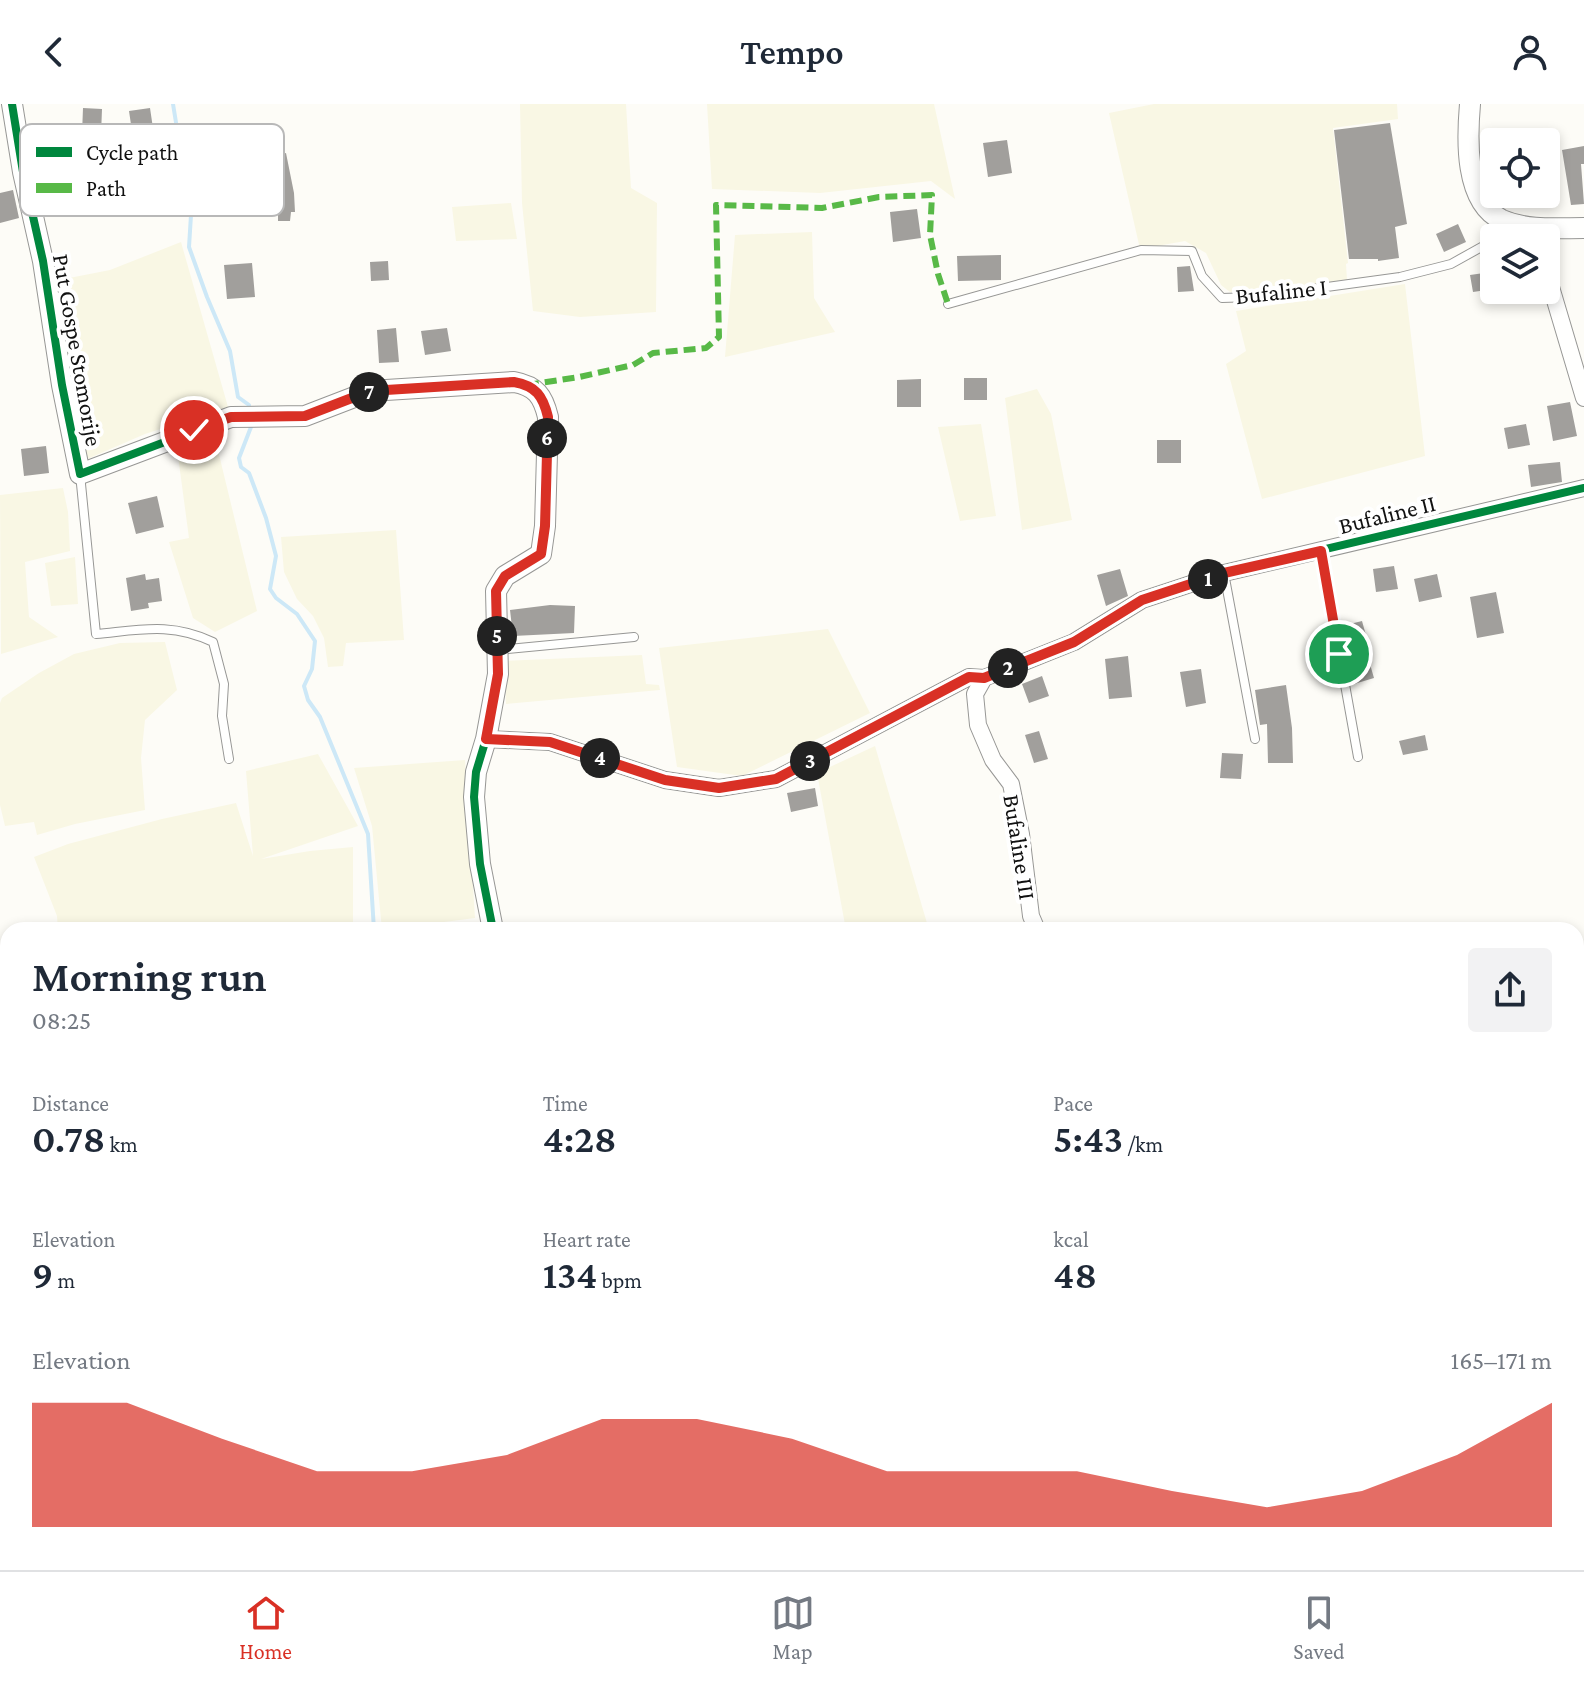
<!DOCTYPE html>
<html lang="en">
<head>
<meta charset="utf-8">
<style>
	body { margin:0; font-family:"Crimson Pro",serif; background:#f2f2f3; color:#1f2937; height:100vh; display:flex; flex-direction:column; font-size:30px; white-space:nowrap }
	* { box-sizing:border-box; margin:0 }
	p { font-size:26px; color:#747a83 }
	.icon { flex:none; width:44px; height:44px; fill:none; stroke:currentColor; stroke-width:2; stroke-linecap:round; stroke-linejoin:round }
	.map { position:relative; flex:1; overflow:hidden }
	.panel { position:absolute; left:0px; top:818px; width:1584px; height:648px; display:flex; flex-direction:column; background:#fff; border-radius:24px 24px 0 0; box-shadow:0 4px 12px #0003 }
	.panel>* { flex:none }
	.fabs { position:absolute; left:1480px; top:24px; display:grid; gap:16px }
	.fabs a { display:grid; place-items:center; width:80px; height:80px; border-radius:8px; background:#fff; box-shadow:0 4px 12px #0003; font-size:40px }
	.pin { position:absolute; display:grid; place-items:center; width:68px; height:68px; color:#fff; margin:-34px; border:4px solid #fff; border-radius:50%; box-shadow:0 2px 8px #0007 }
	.km { position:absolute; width:40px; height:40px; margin:-20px; border-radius:50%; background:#222; color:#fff; font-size:22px; line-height:40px; text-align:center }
	.round { display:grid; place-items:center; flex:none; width:84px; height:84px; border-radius:8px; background:#f2f2f3 }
	.headline { display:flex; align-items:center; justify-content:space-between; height:136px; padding:0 32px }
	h1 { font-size:44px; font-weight:600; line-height:60px }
	.figures { display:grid; grid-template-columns:repeat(3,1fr); gap:12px; height:136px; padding:8px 32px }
	.figures div { display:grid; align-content:center }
	.figures b { font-size:40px; font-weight:600 }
	.figures small { font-size:22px; font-weight:400 }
	.figures p { font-size:22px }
	.chart { height:224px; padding:16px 32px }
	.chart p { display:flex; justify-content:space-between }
	.chart svg { width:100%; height:144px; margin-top:8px; fill:#d93025; opacity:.7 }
	header { display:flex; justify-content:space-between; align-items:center; height:104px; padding:0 32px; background:#fff; font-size:36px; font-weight:600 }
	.tab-bar { display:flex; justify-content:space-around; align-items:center; height:112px; border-top:2px solid #e0e1e3; background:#fff; font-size:22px; color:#747a83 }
	.tab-bar a { display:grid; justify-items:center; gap:4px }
	.tab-bar .active { color:#d93025 }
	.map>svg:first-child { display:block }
	.farmland { fill:#f9f7e4 }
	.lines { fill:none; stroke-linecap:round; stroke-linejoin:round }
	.stream { stroke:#cde8f7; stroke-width:4 }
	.building { fill:#a19f9c }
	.service-casing { stroke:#979795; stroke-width:10 }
	.minor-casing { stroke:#979795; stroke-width:18 }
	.tertiary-casing { stroke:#979795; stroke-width:22 }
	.service { stroke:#fffffe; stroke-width:8 }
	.minor { stroke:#fffffe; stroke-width:16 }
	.tertiary { stroke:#fffffe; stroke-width:20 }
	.quiet { stroke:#58b947; stroke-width:6; stroke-dasharray:12 6; stroke-linecap:butt }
	.cycleway-casing { stroke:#fff; stroke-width:13 }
	.cycleway { stroke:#00873e; stroke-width:8 }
	.route-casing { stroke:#fff; stroke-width:16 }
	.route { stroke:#d93025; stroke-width:10 }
	.labels { text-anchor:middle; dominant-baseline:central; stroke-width:8; stroke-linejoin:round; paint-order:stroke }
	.street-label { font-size:24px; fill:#111; stroke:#fff }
	.key { fill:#fff; stroke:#b8b8b8; stroke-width:2 }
	.key-label { font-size:22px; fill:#111 }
</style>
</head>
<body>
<header><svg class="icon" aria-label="back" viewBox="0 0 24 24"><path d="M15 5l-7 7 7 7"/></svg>Tempo<svg class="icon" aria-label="person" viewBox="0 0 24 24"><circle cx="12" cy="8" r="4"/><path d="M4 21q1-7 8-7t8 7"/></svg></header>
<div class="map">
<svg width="1584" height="1466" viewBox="0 0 1584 1466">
	<rect width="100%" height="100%" fill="#fdfcf7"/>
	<path class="farmland" d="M520,0H626L631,84L657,99L656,208L580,213L533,207L522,99Z
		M707,0H934L955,95L931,77L820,89L712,85Z
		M1154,0H1397L1398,15L1333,24L1348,159L1346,160L1347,176L1255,189L1230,188L1221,181L1206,149L1185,137L1140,145L1109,9Z
		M511,99L517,135L456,137L452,103Z
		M812,128L814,194L835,228L725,253L735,131Z
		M181,138L228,303L145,330L78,359L60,249L76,245L59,176L110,166Z
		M1405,180L1425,352L1262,395L1226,260L1246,247L1236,207Z
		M1037,285L1051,310L1072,416L1022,426L1005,294Z
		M981,320L996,412L960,417L938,323Z
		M214,330L257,507L215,528L193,514L169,438L189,434L178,352Z
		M63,384L68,408L70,447L25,458L29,513L58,533L1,550L0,391Z
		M396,426L404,536L346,539L343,562L328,563L324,534L313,512L297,495L284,468L281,433Z
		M75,453L78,500L51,502L45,459Z
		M828,525L870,609L742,672L677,663L659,544Z
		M165,538L177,586L145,616L141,654L145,706L75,720L37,731L34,718L5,722L0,701V599L2,594L39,569L74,550L120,539Z
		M642,551L646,580L659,581L660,586L506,600L504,557Z
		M875,642L929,826H846L817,669Z
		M318,650L358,722L261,755L310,747L353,743V826H58L57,812L34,753L68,740L162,715L236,699L253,752L246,667Z
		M465,656L475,814L382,826L372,722L354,664Z
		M8,1123V1314L0,1313V1126Z
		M1576,1261L1584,1264V1382H1576Z
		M212,1458H487L527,1464L212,1466Z
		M890,1458H1206V1466H890Z"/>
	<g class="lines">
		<path class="stream" d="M173,0L191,111L189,143L207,193L230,247L238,293L249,301
			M251,323L239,354L241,363L249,369L266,414L276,452L270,485L276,494L297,510L315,537L312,565L304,582L308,596L320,613L368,730L374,826
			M642,1458L648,1466"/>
	</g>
	<path class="building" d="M83,4L102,5L101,31L82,30Z
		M150,4L154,31L133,34L129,7Z
		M1390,19L1407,120L1395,123L1399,154L1378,157V155H1349L1334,26Z
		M1007,36L1012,69L988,73L983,39Z
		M1584,42V60H1581L1584,100L1571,101L1562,46Z
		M286,49L294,89L295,108H291L290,117H278V78L271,80L265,54Z
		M13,86L19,114L0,119V89Z
		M917,105L921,134L893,138L890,108Z
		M1458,120L1466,138L1444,148L1436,130Z
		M1001,151V176L958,177L957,152Z
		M388,157L389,176L371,177L370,158Z
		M252,159L255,193L227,195L224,161Z
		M1190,162L1194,187L1178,188L1177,163Z
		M1491,168L1493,185L1473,188L1470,171Z
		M396,224L399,258L379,259L377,226Z
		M447,224L451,247L425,251L421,227Z
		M964,274H987V296H964Z
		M921,275V303H897V276Z
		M1570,298L1577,332L1553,337L1547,302Z
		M1526,320L1530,341L1508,345L1504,324Z
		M1157,336H1181V359H1157Z
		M46,342L49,369L24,372L21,345Z
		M1560,358L1562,378L1531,383L1528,361Z
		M157,392L164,423L136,430L128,399Z
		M1394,462L1398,485L1376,488L1373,465Z
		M1120,465L1128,492L1106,502L1097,471Z
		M145,470L146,476L159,474L162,497L148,499L149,504L131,507L126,474Z
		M1437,470L1442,493L1419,498L1414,475Z
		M1496,488L1504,529L1477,534L1470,493Z
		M550,501L575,502L574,529L513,532L510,506Z
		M1362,517L1369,542L1365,543L1374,574L1354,580L1342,522Z
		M1128,552L1132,593L1109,595L1105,555Z
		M1201,565L1206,599L1186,603L1180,568Z
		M1042,572L1049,592L1029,599L1022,580Z
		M1286,581L1292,624L1293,659H1268L1267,620L1260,621L1255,586Z
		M1039,627L1048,655L1034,659L1025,631Z
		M1425,631L1428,646L1403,651L1399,637Z
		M1222,649L1243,650L1241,675L1220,674Z
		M815,684L818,702L791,708L787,689Z"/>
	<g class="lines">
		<g class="service-casing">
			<path id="service" d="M948,200L1141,146L1192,147L1202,172L1222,194L1253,193L1400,173L1451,160L1494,136
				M80,370L96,530C140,526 171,518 213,538L224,580L222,612L229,655
				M1321,447L1358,653
				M1224,469L1255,635
				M498,546L634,533"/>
		</g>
		<g class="minor-casing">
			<path id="minor" d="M1500,115L1504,134
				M1546,178L1551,183L1584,294
				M984,574L975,590L978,621L993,656L1011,680L1021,730L1031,812L1037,826
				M486,635L550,638L665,676L719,684L776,675L969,573L984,574L1074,538L1142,496L1224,469L1584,384
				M1576,1129L1584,1125
				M1434,1458V1466"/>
		</g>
		<g class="tertiary-casing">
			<path id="tertiary" d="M12,0L23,68L43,157L62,281L80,370L231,313L305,312L370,287L514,278C536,282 543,292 548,313L545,422L541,450L505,472L496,487L498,570L486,635L476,668L474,693L480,760L493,826
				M1470,0C1467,34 1464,98 1502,116C1527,127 1558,124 1584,124
				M856,1466V1458"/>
		</g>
		<use href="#service" class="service"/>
		<use href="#minor" class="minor"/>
		<use href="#tertiary" class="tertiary"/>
		<path class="quiet" d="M527,281L579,273L633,261L653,249L706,244L719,233L716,101L822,104L879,93L932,91L930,131L938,170L948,200
			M190,1458L191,1466"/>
		<g class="cycleway-casing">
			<path id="cycleway" d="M12,0L23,68L43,157L62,281L80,370L231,313L305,312L370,287L514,278C536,282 543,292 548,313L545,422L541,450L505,472L496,487L498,570L486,635L476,668L474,693L480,760L493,826
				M486,635L550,638L665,676L719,684L776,675L969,573L984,574L1074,538L1142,496L1224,469L1584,384"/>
		</g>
		<use href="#cycleway" class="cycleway"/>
	</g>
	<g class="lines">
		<g class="route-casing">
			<path id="route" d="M194,326L231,313L305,312L370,287L514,278C536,282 543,292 548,313L545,422L541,450L505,472L496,487L498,570L486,635L550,638L665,676L719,684L776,675L969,573L984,574L1074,538L1142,496L1224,469L1321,447L1339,550"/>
		</g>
		<use href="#route" class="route"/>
	</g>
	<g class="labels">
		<g class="street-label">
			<text transform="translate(1281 187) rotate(-6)">Bufaline I</text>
			<text transform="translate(78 246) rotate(80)">Put Gospe Stomorije</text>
			<text transform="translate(1387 410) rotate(-14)">Bufaline II</text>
			<text transform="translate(1020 743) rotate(81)">Bufaline III</text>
		</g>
	</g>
	<rect x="20" y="20" width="264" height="92" rx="12" class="key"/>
	<rect x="36" y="43" width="36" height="10" fill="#00873e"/>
	<rect x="36" y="79" width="36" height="10" fill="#58b947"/>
	<g class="key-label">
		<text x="86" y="56">Cycle path</text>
		<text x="86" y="92">Path</text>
	</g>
</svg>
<div class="fabs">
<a><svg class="icon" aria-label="locate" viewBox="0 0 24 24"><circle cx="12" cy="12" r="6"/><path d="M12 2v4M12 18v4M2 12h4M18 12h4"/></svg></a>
<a><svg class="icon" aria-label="layers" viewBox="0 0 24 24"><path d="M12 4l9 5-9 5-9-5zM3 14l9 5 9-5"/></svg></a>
</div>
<div class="pin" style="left:1339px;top:550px;background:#1e9e55"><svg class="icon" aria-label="arrive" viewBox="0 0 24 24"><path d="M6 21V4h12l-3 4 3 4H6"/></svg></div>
<div class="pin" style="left:194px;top:326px;background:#d93025"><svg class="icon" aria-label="check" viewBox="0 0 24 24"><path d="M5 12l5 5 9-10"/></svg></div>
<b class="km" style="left:1208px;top:475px">1</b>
<b class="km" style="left:1008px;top:564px">2</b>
<b class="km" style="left:810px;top:657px">3</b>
<b class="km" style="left:600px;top:654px">4</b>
<b class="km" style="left:497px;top:532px">5</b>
<b class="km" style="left:547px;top:334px">6</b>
<b class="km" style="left:369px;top:288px">7</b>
<section class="panel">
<div class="headline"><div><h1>Morning run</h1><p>08:25</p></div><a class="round"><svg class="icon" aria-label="share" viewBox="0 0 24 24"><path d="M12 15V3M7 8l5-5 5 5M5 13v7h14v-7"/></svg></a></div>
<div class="figures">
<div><p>Distance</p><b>0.78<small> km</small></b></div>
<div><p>Time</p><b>4:28</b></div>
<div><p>Pace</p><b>5:43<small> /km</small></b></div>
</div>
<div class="figures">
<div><p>Elevation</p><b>9<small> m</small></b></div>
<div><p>Heart rate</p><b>134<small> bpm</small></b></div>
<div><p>kcal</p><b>48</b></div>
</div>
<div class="chart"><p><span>Elevation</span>165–171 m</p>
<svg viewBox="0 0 160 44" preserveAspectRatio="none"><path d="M0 44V6L10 6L20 17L30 27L40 27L50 22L60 11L70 11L80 17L90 27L100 27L110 27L120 33L130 38L140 33L150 22L160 6V44z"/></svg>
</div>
</section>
</div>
<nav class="tab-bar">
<a class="active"><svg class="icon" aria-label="home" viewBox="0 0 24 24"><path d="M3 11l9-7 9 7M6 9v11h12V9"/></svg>Home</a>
<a><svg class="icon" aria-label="map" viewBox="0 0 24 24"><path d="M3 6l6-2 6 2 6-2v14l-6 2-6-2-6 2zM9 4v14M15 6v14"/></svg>Map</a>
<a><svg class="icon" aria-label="saved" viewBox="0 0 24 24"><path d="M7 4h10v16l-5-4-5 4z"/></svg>Saved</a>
</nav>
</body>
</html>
